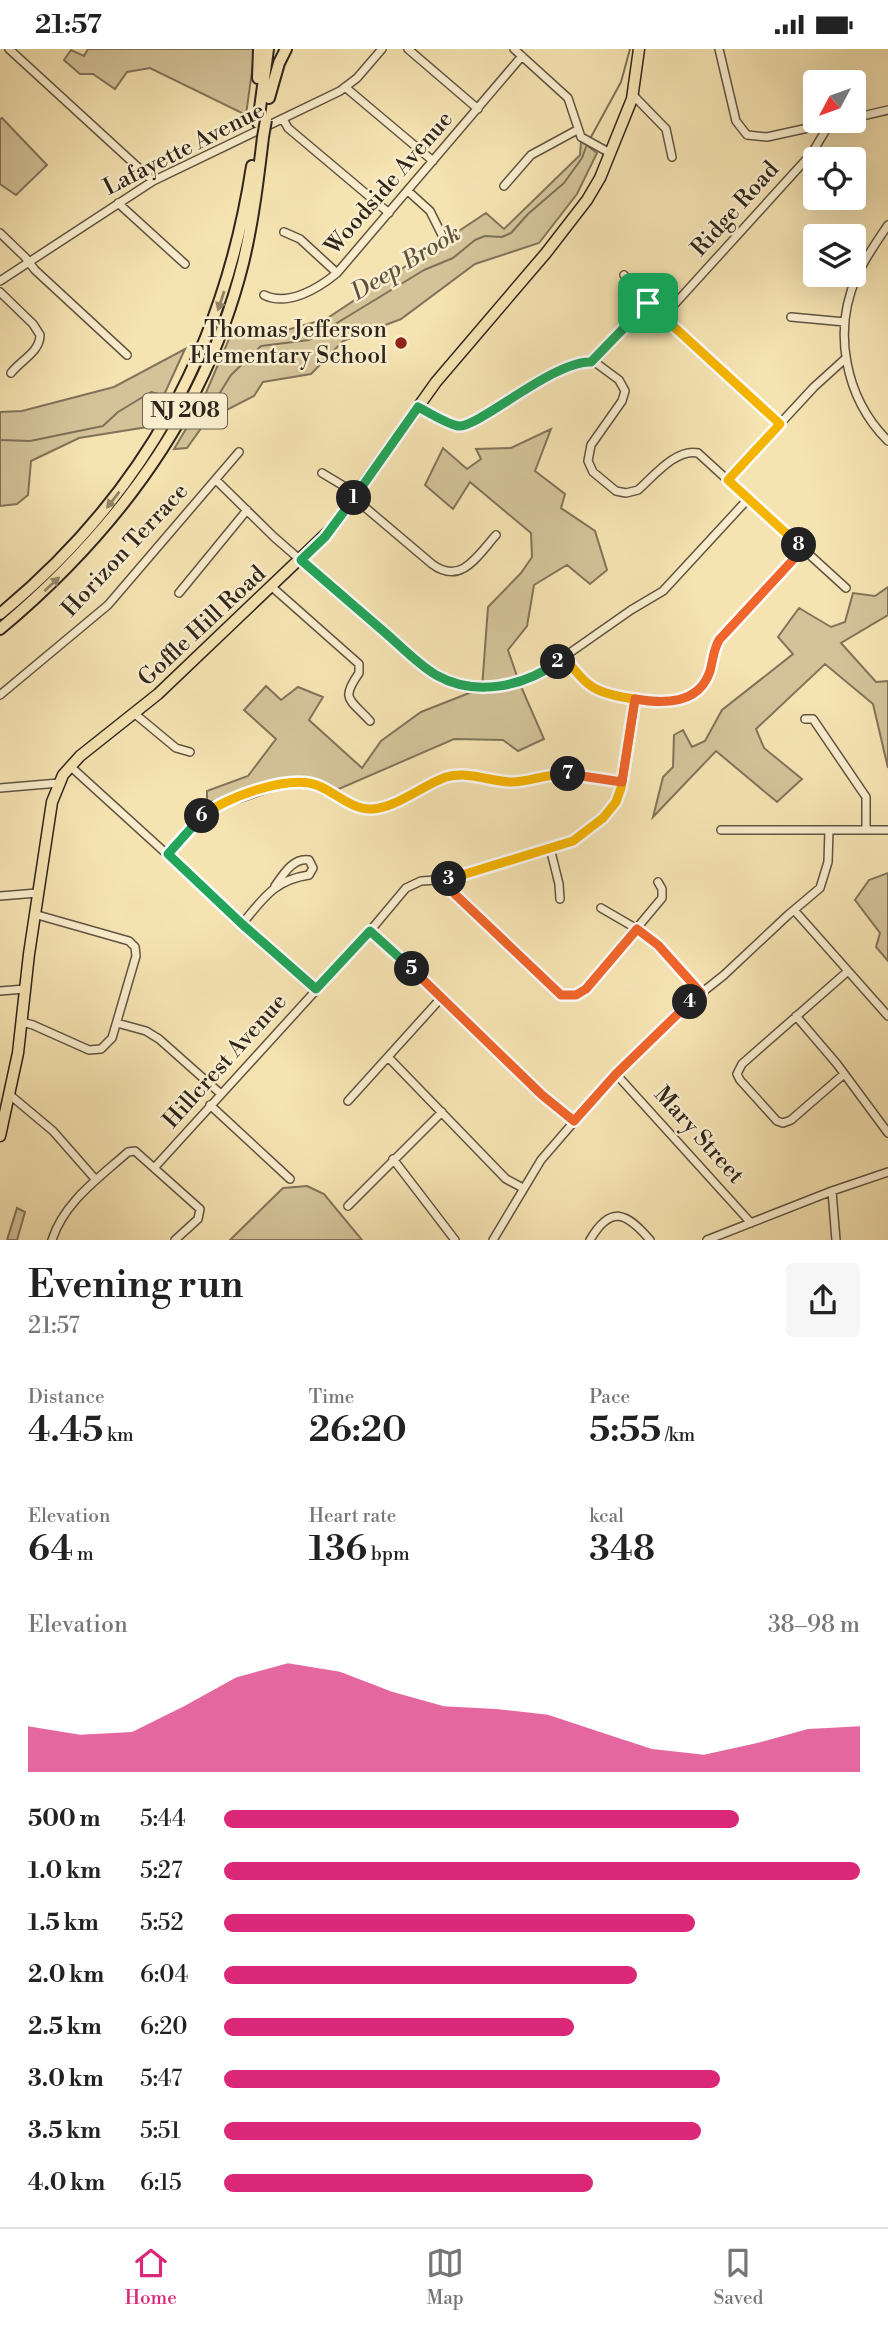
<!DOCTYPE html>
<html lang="en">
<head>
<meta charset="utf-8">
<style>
	body { margin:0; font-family:"Libre Bodoni",serif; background:#f6f6f6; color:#222; height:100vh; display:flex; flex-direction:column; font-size:26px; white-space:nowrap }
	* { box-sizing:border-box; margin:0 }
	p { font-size:23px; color:#767676 }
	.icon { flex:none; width:38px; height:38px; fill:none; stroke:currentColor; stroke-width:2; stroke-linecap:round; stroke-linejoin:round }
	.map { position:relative; height:1191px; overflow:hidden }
	.side { display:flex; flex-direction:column; background:#fff; flex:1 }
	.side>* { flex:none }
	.needle { width:46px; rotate:229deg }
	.buttons { position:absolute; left:803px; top:21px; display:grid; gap:14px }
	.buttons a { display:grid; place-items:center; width:63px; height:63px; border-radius:7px; background:#fff; box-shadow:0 7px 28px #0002; font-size:35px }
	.pin { position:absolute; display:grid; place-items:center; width:60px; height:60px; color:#fff; margin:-30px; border-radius:14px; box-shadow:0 4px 10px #0006 }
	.km { position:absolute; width:35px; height:35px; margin:-18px; border-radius:50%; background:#222; color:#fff; font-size:19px; line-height:35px; text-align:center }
	.round { display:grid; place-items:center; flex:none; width:74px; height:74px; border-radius:7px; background:#f6f6f6 }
	.headline { display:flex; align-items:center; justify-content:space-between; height:119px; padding:0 28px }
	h1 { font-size:38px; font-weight:600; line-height:52px }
	.figures { display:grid; grid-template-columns:repeat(3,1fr); gap:10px; height:119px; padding:7px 28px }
	.figures div { display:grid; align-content:center }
	.figures b { font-size:35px; font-weight:600 }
	.figures small { font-size:19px; font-weight:400 }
	.figures p { font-size:19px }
	.chart { height:196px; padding:14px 28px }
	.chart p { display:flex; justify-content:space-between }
	.chart svg { width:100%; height:126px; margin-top:7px; fill:#db2777; opacity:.7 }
	ul { padding:0 28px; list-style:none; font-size:23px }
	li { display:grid; grid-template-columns:112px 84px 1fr; align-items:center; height:52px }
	li i { height:18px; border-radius:9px; background:#db2777 }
	.status { display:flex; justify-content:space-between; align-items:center; height:49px; padding:0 35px; background:#fff; direction:ltr }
	.status svg { height:19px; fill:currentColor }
	.tabs { display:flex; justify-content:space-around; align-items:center; height:98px; border-top:2px solid #e0e0e0; background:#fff; font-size:19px; color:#767676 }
	.tabs a { display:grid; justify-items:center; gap:4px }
	.tabs .active { color:#db2777 }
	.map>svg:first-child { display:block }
	.green { fill:#d4c399; stroke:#81745b; stroke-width:2 }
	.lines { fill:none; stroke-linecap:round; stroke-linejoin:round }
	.stream { stroke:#7d7158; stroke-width:2 }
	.minor-casing { stroke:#605542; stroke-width:10 }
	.major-casing { stroke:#2e261d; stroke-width:13 }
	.highway-casing { stroke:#2e261d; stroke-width:14 }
	.minor { stroke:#f9edcd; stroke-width:7 }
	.major { stroke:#f6e3b2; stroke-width:10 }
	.highway { stroke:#f6e3b2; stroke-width:10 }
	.highway-bridge-casing { stroke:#2e261d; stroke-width:14; stroke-linecap:butt }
	.highway-bridge { stroke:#f6e3b2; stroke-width:10 }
	.oneway { fill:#928468 }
	.split-1-casing { stroke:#fff; stroke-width:14 }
	.split-2-casing { stroke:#fff; stroke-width:14 }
	.split-3-casing { stroke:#fff; stroke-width:14 }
	.split-4-casing { stroke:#fff; stroke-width:14 }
	.split-5-casing { stroke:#fff; stroke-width:14 }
	.split-6-casing { stroke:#fff; stroke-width:14 }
	.split-7-casing { stroke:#fff; stroke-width:14 }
	.split-8-casing { stroke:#fff; stroke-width:14 }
	.split-9-casing { stroke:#fff; stroke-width:14 }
	.split-1 { stroke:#22a559; stroke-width:9 }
	.split-2 { stroke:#22a559; stroke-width:9 }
	.split-3 { stroke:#f5b400; stroke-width:9 }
	.split-4 { stroke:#f0652b; stroke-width:9 }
	.split-5 { stroke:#f0652b; stroke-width:9 }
	.split-6 { stroke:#22a559; stroke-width:9 }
	.split-7 { stroke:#f5b400; stroke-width:9 }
	.split-8 { stroke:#f0652b; stroke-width:9 }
	.split-9 { stroke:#f5b400; stroke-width:9 }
	.poi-dot { fill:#8f2418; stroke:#f9edcd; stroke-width:2.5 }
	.labels { text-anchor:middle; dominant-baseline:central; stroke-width:5; stroke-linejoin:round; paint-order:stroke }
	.shield { fill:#f9edcd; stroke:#6b6252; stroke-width:2 }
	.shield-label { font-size:21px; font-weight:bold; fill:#2e261d }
	.street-label { font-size:23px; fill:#2e261d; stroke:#f9edcd }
	.poi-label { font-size:23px; fill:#2e261d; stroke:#f9edcd; text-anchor:end }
	.water-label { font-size:24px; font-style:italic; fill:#5c523f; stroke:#f9edcd }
</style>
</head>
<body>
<div class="status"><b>21:57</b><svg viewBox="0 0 49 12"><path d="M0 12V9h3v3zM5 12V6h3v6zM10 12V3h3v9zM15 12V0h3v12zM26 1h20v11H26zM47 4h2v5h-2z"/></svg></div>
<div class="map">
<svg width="888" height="1191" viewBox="0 0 888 1191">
	<rect width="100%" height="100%" fill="#f6e3b2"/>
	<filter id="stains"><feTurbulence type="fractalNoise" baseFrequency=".00286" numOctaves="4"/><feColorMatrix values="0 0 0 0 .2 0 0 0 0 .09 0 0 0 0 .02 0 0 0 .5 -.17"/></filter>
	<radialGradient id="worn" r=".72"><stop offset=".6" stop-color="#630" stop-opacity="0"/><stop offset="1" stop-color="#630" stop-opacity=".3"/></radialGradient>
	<path class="green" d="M88,0H255L246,66L150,19L127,23L115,40L93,25H80L64,11L71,1L84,7Z
		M2,69L47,116L16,146L0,135V70Z
		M581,92L597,104L577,145L539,194L475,215L401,270L343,292L311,325L263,333L254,347L207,371L187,399L174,400L202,353L232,283L258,289L326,270L486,164L504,180L580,106Z
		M185,300L158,359L147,378L79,389L31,412L28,446L17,455L0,457V363L22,362L114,338Z
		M551,380L535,422L565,445L561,459L595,482L607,521L590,535L567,516L534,536L527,577L508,601L519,633L544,690L518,702L503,691L454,690L332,743L287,733L207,754V742L248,727L276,690L244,661L266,637L281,651L298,638L323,648L309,671L362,719L381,692L421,663L482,639L488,558L521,524L532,508L531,484L470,433L453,460L425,436L443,399L467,420L481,410L476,400L511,399Z
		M888,538V566L841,594L876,633L888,632V719L873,655L825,615L756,680L764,699L802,730L777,753L716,702L653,768L663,728L673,718L674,686L683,681L692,698L705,692L722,661L793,605L778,588L799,559L831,578L845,573L853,544L875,547Z
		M888,824V912L876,898L880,884L855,851L869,831Z
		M307,1137L324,1145L362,1191H230L283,1139Z
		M17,1159L25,1163L17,1191H7Z"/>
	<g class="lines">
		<path class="stream" d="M591,88L621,33L630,0
			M194,356L205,359L216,350L231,326L261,297L309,291L424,221L453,209L475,191L485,187L502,188L511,184L528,165L564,134L582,109L586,98
			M0,391L30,392L103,377L118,363L151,343L172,349"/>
		<g class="minor-casing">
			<path id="minor" d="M9,0L153,132
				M408,0L478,60
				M514,0L568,49L581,88L610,104
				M719,0L736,72L747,86L767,88L840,72
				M345,38L433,112
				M633,46L666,80L672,108
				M854,69L888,61
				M283,70L288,79L389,164
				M504,137L531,106L577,81
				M408,142L430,162L442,186
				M118,154L185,215
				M888,176C877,192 865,209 857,227C832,282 845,349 888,392
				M284,183L300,190L337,224
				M0,184L25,208L35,221L127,306
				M624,226L648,254L780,375
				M0,232L153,132L340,42L357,29L382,0
				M0,243L33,275L40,286C40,303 21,311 11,324
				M264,246C288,258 319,239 337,224L522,7
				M663,268L812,104L830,74
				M791,268L845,273
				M591,313L648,254
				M418,358L456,376L465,377L524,340L563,321L580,313L596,314L619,331L625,342L622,352L591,396L588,412L593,423L616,442L626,444L638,441C653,428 676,399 698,404L846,539
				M322,424L357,445
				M216,431L274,488L421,616L447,631L483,639L521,633L541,624L631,561L663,542L748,450
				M728,431L814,338L846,309
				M354,449L432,515C461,537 478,506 496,486
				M272,538L359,615V624C340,651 350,650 370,672
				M179,544L247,461
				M565,608C575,622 583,635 599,643C607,647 616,648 625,649C650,653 677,660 698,640C712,626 709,608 719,591L803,500
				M0,646L108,556L239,403
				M135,665L176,699L190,703
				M805,670H813L866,748V781
				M70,717L315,940
				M0,739L59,734
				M721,781H888
				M550,799L559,835L560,850
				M168,805L200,769L214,758L287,733L316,735L349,754L370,761L385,757L445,729L456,726L511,733L563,724L622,733
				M440,831L559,944L571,947L586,940L662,849V840L658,833
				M0,847L37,844
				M601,859L644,884L701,944
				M794,861L888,967
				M242,875C263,850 274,831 309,826L313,819L309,811C293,808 283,826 275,837
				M370,882L442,948L542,1046L574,1071
				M0,942L25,940
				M796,967L837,1015L888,1084
				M22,973L33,976L89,1001L101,1000L112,989L136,907L135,898L129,892L34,865
				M117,974L146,982L159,990L221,1045
				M388,1008L506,1130L523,1139
				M616,1025L751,1174
				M844,1025L791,1071L783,1074L777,1072L740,1031L737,1025L742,1015L848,922
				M10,1046L53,1082L96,1131
				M348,1052L442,948
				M210,1056L290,1130
				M393,1110L455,1191
				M155,1118L370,882L406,839L421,832L453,830L561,796L579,788L603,769L616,753L621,739L635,650
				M832,1142L836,1191
				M348,1157L442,1063
				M52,1191C64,1153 99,1129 128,1103L135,1102L200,1160L198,1170L175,1191
				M493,1191L541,1111L598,1045L675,965L724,926L788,866L820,839L828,813L829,781
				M590,1191C611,1155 627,1164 650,1191
				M707,1191L832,1142L888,1123"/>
		</g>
		<g class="major-casing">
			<path id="major" d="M0,1087L18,1004L29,905L52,753L63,726L80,707L158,645L332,479L436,333L546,204L587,151L600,129L632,50L639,0"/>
		</g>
		<g class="highway-casing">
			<path id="highway" d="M258,29L259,0
				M269,49L279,14L286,0
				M258,74L268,0
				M0,565C143,447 224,300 252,117
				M0,580C116,483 206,362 243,214C253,173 258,130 263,88"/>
		</g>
		<use href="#minor" class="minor"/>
		<use href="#major" class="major"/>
		<use href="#highway" class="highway"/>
		<g class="highway-bridge-casing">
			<path id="highway-bridge" d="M263,88L266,71"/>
		</g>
		<use href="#highway-bridge" class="highway-bridge"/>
	</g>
	<defs><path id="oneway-solid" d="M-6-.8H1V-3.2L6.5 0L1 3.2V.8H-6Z" transform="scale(1.75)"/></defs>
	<g class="oneway">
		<use href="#oneway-solid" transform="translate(221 252) rotate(108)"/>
		<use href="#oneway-solid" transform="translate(113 451) rotate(128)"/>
		<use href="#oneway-solid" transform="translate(52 535) rotate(-43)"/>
	</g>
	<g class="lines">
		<g class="split-1-casing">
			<path id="split-1" d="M354,449L418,358C430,364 445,374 458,377C477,380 554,311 591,313L648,254"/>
		</g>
		<g class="split-2-casing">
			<path id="split-2" d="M354,449L325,488L301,511C328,534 355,558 382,581C400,596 416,614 436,626C475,648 523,638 558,613"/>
		</g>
		<g class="split-3-casing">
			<path id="split-3" d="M449,830L573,792L603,769L616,753L621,739L635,650C598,645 587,640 565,608L558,613"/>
		</g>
		<g class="split-4-casing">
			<path id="split-4" d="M449,830L440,831L561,946H576L586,940L637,880L658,896L701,944L690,953"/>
		</g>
		<g class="split-5-casing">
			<path id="split-5" d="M412,920L542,1046L574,1072L616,1025L690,953"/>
		</g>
		<g class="split-6-casing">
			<path id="split-6" d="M202,767L168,805L242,875L316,940L370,882L412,920"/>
		</g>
		<g class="split-7-casing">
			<path id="split-7" d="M202,767C225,749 290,724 319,737C336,744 352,761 372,760C396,759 423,736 446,728C468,722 488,732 510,733C527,734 548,724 568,725"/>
		</g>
		<g class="split-8-casing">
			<path id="split-8" d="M568,725L622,733L635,650C663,655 699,656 710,622C713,611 713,602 719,591L803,500L799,496"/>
		</g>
		<g class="split-9-casing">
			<path id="split-9" d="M648,254L780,375L728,431L799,496"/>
		</g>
		<use href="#split-1" class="split-1"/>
		<use href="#split-2" class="split-2"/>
		<use href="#split-3" class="split-3"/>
		<use href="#split-4" class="split-4"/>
		<use href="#split-5" class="split-5"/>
		<use href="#split-6" class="split-6"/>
		<use href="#split-7" class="split-7"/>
		<use href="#split-8" class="split-8"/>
		<use href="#split-9" class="split-9"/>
	</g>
	<circle class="poi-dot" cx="401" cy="294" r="7"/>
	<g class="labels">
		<rect class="shield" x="143" y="344.5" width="84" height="35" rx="5"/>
		<g class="shield-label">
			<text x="185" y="362">NJ 208</text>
		</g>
		<g class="street-label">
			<text transform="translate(184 100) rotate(-27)">Lafayette Avenue</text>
			<text transform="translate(389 134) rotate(-49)">Woodside Avenue</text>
			<text transform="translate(735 160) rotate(-48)">Ridge Road</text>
			<text transform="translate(125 501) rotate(-47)">Horizon Terrace</text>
			<text transform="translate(202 577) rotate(-43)">Goffle Hill Road</text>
			<text transform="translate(225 1012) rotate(-48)">Hillcrest Avenue</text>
			<text transform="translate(699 1086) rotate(48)">Mary Street</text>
		</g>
		<g class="poi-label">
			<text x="387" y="281">Thomas Jefferson<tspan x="387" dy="26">Elementary School</tspan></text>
		</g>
		<g class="water-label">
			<text transform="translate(406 214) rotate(-31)">Deep Brook</text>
		</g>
	</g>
	<rect width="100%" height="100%" filter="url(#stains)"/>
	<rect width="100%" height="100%" fill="url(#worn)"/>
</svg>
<div class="buttons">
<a><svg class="needle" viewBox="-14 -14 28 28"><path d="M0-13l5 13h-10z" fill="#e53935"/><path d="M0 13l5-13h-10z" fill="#767676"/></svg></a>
<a><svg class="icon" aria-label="locate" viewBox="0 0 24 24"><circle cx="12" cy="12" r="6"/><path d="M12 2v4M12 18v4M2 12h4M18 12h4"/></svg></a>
<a><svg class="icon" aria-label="layers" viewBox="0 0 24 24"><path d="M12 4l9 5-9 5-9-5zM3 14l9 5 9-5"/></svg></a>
</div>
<div class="pin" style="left:648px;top:254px;background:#1e9e55"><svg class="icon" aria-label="arrive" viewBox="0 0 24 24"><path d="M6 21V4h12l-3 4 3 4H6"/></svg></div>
<b class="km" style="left:354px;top:449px">1</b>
<b class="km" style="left:558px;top:613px">2</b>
<b class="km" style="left:449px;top:830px">3</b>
<b class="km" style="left:690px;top:953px">4</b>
<b class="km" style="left:412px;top:920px">5</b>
<b class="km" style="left:202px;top:767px">6</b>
<b class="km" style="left:568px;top:725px">7</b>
<b class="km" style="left:799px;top:496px">8</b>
</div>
<section class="side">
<div class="headline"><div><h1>Evening run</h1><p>21:57</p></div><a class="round"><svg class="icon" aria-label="share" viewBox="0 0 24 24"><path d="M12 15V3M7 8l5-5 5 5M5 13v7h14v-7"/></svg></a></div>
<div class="figures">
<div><p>Distance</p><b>4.45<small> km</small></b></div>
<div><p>Time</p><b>26:20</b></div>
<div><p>Pace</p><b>5:55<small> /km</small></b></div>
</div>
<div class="figures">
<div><p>Elevation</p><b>64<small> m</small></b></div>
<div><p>Heart rate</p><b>136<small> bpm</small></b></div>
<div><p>kcal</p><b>348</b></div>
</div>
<div class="chart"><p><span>Elevation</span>38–98 m</p>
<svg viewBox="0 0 160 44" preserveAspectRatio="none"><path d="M0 44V28L10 31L20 30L30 21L40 11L50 6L60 9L70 16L80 21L90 22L100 24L110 30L120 36L130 38L140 34L150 29L160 28V44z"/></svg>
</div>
<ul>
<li><b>500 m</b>5:44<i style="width:81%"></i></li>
<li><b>1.0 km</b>5:27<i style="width:100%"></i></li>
<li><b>1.5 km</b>5:52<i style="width:74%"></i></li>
<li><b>2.0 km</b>6:04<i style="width:65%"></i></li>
<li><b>2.5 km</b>6:20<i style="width:55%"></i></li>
<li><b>3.0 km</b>5:47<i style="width:78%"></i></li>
<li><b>3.5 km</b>5:51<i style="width:75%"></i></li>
<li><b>4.0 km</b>6:15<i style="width:58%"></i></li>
</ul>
</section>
<nav class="tabs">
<a class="active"><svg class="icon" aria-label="home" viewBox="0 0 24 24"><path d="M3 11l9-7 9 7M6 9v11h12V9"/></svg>Home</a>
<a><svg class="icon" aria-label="map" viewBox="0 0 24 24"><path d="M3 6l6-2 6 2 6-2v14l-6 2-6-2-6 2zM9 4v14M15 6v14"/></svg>Map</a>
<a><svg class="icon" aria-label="saved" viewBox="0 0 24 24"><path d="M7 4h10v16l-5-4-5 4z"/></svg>Saved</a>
</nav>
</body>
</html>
